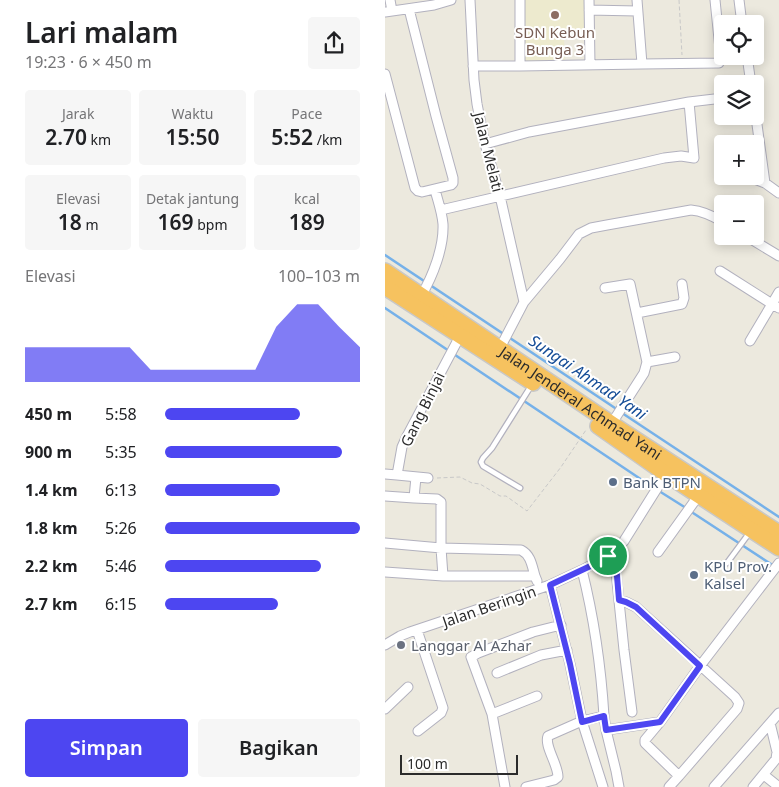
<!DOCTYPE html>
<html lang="id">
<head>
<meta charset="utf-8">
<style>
	body { margin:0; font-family:"Noto Sans",sans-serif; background:#f6f6f6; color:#202124; height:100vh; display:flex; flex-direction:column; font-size:19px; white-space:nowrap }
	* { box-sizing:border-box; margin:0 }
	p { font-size:16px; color:#757577 }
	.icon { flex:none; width:28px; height:28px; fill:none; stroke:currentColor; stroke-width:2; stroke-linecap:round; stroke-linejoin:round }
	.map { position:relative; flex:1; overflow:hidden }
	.sheet { display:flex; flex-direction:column; background:#fff; width:385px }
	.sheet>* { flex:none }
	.controls { position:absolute; left:329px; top:15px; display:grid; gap:10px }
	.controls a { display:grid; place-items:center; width:50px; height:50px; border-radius:5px; background:#fff; box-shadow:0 2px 12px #0003; font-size:25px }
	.scale { position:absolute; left:15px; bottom:12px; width:118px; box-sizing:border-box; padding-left:5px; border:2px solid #2b2b2b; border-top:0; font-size:14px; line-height:18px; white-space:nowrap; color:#2b2b2b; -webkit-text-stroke:4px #fff; paint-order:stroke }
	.pin { position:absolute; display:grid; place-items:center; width:42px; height:42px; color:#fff; margin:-21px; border:2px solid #fff; border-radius:50%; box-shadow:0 1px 5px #0007 }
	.round { display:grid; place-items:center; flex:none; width:52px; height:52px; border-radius:5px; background:#f6f6f6 }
	.summary { display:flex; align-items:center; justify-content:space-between; height:85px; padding:0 25px }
	h1 { font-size:28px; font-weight:600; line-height:38px }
	.stats { display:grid; grid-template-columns:repeat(3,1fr); gap:8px; height:85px; padding:5px 25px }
	.stats div { display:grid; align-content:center; border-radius:5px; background:#f6f6f6; text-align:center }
	.stats b { font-size:21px; font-weight:600 }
	.stats small { font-size:14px; font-weight:400 }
	.stats p { font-size:14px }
	.chart { height:140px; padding:10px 25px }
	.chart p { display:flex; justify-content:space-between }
	.chart svg { width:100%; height:90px; margin-top:5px; fill:#4d46f1; opacity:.7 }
	.button { display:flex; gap:10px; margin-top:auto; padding:10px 25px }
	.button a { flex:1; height:58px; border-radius:5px; background:#4d46f1; color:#fff; font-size:20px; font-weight:600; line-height:58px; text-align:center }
	.button a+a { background:#f6f6f6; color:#202124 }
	ul { padding:0 25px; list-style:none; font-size:16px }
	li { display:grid; grid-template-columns:80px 60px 1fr; align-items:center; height:38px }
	li i { height:12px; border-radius:6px; background:#4d46f1 }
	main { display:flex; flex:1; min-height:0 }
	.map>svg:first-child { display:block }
	.education { fill:#edeace }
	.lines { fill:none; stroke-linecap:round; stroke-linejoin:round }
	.stream { stroke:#76b1e9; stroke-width:2.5 }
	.lane-casing { stroke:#b2b1be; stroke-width:7 }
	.street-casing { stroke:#b2b1be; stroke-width:11 }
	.highway-casing { stroke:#c8c8c8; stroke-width:18 }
	.path { stroke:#c8c8c8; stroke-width:1; stroke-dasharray:4 2.5; stroke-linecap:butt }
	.lane { stroke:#fff; stroke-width:4.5 }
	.street { stroke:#fff; stroke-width:9 }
	.highway { stroke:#f6c25f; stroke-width:15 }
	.route-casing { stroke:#fff; stroke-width:10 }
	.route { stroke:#4d46f1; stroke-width:6 }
	.education-dot { fill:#8d6e63; stroke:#fff; stroke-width:2 }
	.service-dot { fill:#5c6f8a; stroke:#fff; stroke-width:2 }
	.worship-dot { fill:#6b7280; stroke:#fff; stroke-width:2 }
	.labels { text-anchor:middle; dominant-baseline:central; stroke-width:4; stroke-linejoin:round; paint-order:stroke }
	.education-label { font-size:15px; fill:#785e54; stroke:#fff }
	.street-label { font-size:15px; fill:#2b2b2b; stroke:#fff }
	.service-label { font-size:15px; fill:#4e5e75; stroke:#fff; text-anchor:start }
	.worship-label { font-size:15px; fill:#5b616d; stroke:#fff; text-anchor:start }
	.water-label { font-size:16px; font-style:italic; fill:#144c96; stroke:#fff }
</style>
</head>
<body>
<main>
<section class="sheet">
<div class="summary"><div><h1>Lari malam</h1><p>19:23 · 6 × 450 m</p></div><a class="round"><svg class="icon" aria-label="share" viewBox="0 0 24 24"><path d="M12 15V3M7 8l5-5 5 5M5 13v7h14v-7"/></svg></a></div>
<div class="stats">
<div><p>Jarak</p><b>2.70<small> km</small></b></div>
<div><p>Waktu</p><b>15:50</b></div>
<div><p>Pace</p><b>5:52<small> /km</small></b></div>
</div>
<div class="stats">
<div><p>Elevasi</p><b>18<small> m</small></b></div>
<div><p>Detak jantung</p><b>169<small> bpm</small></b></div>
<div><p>kcal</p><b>189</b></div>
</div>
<div class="chart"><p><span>Elevasi</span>100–103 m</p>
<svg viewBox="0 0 160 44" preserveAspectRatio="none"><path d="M0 44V27L10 27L20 27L30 27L40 27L50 27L60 38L70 38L80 38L90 38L100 38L110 38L120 17L130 6L140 6L150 17L160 27V44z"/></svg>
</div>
<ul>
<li><b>450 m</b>5:58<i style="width:69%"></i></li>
<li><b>900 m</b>5:35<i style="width:91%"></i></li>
<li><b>1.4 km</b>6:13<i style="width:59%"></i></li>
<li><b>1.8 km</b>5:26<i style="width:100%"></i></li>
<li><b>2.2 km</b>5:46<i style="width:80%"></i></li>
<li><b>2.7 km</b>6:15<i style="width:58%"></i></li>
</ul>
<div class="button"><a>Simpan</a><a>Bagikan</a></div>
</section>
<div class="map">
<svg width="394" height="787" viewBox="0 0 394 787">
	<rect width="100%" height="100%" fill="#ece9de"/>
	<path class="education" d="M138,0H202L203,32H169L179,33L180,64L135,63Z"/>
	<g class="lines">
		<path class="stream" d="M0,255L233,410
			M0,308L269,488
			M237,413L394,517
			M274,491L301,508
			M305,511L389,566"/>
		<g class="lane-casing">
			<path id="lane" d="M135,488L98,466L96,462L98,458L107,448L146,386
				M342,563L365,532"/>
		</g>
		<g class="street-casing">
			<path id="street" d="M5,0L7,11
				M85,0L89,80L92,104L100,144L115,196L139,302
				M204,0L205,65
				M252,0L257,64
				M354,0L357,24
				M204,10L252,11
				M0,12L49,5L66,0
				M362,56L366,84
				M88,66H135L257,64L334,63L336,59L330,0
				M135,66V0
				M0,74L30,188L33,191L37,192L66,185L68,183V178L51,116L24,9
				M370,110L380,183L394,193
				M100,144L144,132L304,102L338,98
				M362,176L380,183
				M56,210L279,158L296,156L309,158L304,102
				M361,236L394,256
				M335,271L387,304L365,341
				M220,288L245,284L262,362L259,373L227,423
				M394,292L387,304L394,308
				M36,296C48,276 59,247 58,224C57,212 53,201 50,190
				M252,313L297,304L299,298L297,284
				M115,348L139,302L175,259L194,234L206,228L222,225L306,210C318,211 328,216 338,222
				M262,362L290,357
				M0,474L12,475L17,447L21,438L75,336
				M12,475L43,478
				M0,496L29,498L31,477
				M29,498L52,499L56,502V548L58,576
				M0,543L56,548L136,550C146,555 147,566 150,576
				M229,552L239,650L247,712
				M273,552L314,495
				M197,570C209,618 216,667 219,716
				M0,572L58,576H150L152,581
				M165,585L185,664L197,721L218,787
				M234,601L241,602L251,607L350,697L354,703L352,709L294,776L263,746L260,743V740L275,722L315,666L394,563
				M32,630L58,708L56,713L33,731
				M0,645L15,636L25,632L165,585L197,570L223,556L229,552L239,541L281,474
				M112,673L156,655L182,650
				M0,709L23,687
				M107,714L152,696
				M379,775L394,787
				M120,787L107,714L86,657L93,653L148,632L176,625
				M141,787L169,780L173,777C173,764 159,746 163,736L197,721L219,716L221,730
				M234,787L231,771L221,730L275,722
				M284,787L294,776
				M329,787L394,713
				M368,787L391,759L392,752L385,723"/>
		</g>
		<g class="highway-casing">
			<g id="highway">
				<path id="s1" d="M0,271L230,426L394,533"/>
				<path d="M0,287L148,383"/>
				<path d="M213,426L281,474L394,548"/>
			</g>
		</g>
		<path class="path" d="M294,0L297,55
			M52,478L75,477L87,483L95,484L115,496H121L142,511L176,467L201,430"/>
		<use href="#lane" class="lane"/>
		<use href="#street" class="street"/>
		<use href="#highway" class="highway"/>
	</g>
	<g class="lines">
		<g class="route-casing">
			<path id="route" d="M230,552L234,600L241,602L251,607L315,666L275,722L221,730L219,716L197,722L185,664L165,585L214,562Z"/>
		</g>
		<use href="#route" class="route"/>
	</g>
	<circle class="education-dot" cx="170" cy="15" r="5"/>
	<g class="service-dot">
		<circle cx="228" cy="482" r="5"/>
		<circle cx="309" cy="575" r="5"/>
	</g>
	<circle class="worship-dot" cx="16" cy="645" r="5"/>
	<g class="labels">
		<g class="education-label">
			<text x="170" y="32">SDN Kebun<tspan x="170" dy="17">Bunga 3</tspan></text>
		</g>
		<g class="street-label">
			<text transform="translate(104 152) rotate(76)">Jalan Melati</text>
			<text stroke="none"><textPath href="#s1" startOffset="236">Jalan Jenderal Achmad Yani</textPath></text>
			<text transform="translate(37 409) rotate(-64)">Gang Binjai</text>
			<text transform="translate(104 606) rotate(-19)">Jalan Beringin</text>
		</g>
		<g class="service-label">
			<text x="238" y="482">Bank BTPN</text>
			<text x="319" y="566">KPU Prov.<tspan x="319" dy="17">Kalsel</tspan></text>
		</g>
		<g class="worship-label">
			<text x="26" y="645">Langgar Al Azhar</text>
		</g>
		<g class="water-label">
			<text transform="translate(203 377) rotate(34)">Sungai Ahmad Yani</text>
		</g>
	</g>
</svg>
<div class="controls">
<a><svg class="icon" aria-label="locate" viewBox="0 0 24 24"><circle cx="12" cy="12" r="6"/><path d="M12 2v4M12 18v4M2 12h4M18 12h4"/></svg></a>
<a><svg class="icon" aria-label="layers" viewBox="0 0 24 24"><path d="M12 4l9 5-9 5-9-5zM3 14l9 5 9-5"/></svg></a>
<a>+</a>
<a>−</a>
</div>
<div class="scale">100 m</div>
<div class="pin" style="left:223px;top:556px;background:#1e9e55"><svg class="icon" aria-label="arrive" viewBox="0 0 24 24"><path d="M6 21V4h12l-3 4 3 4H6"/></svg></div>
</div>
</main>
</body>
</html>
